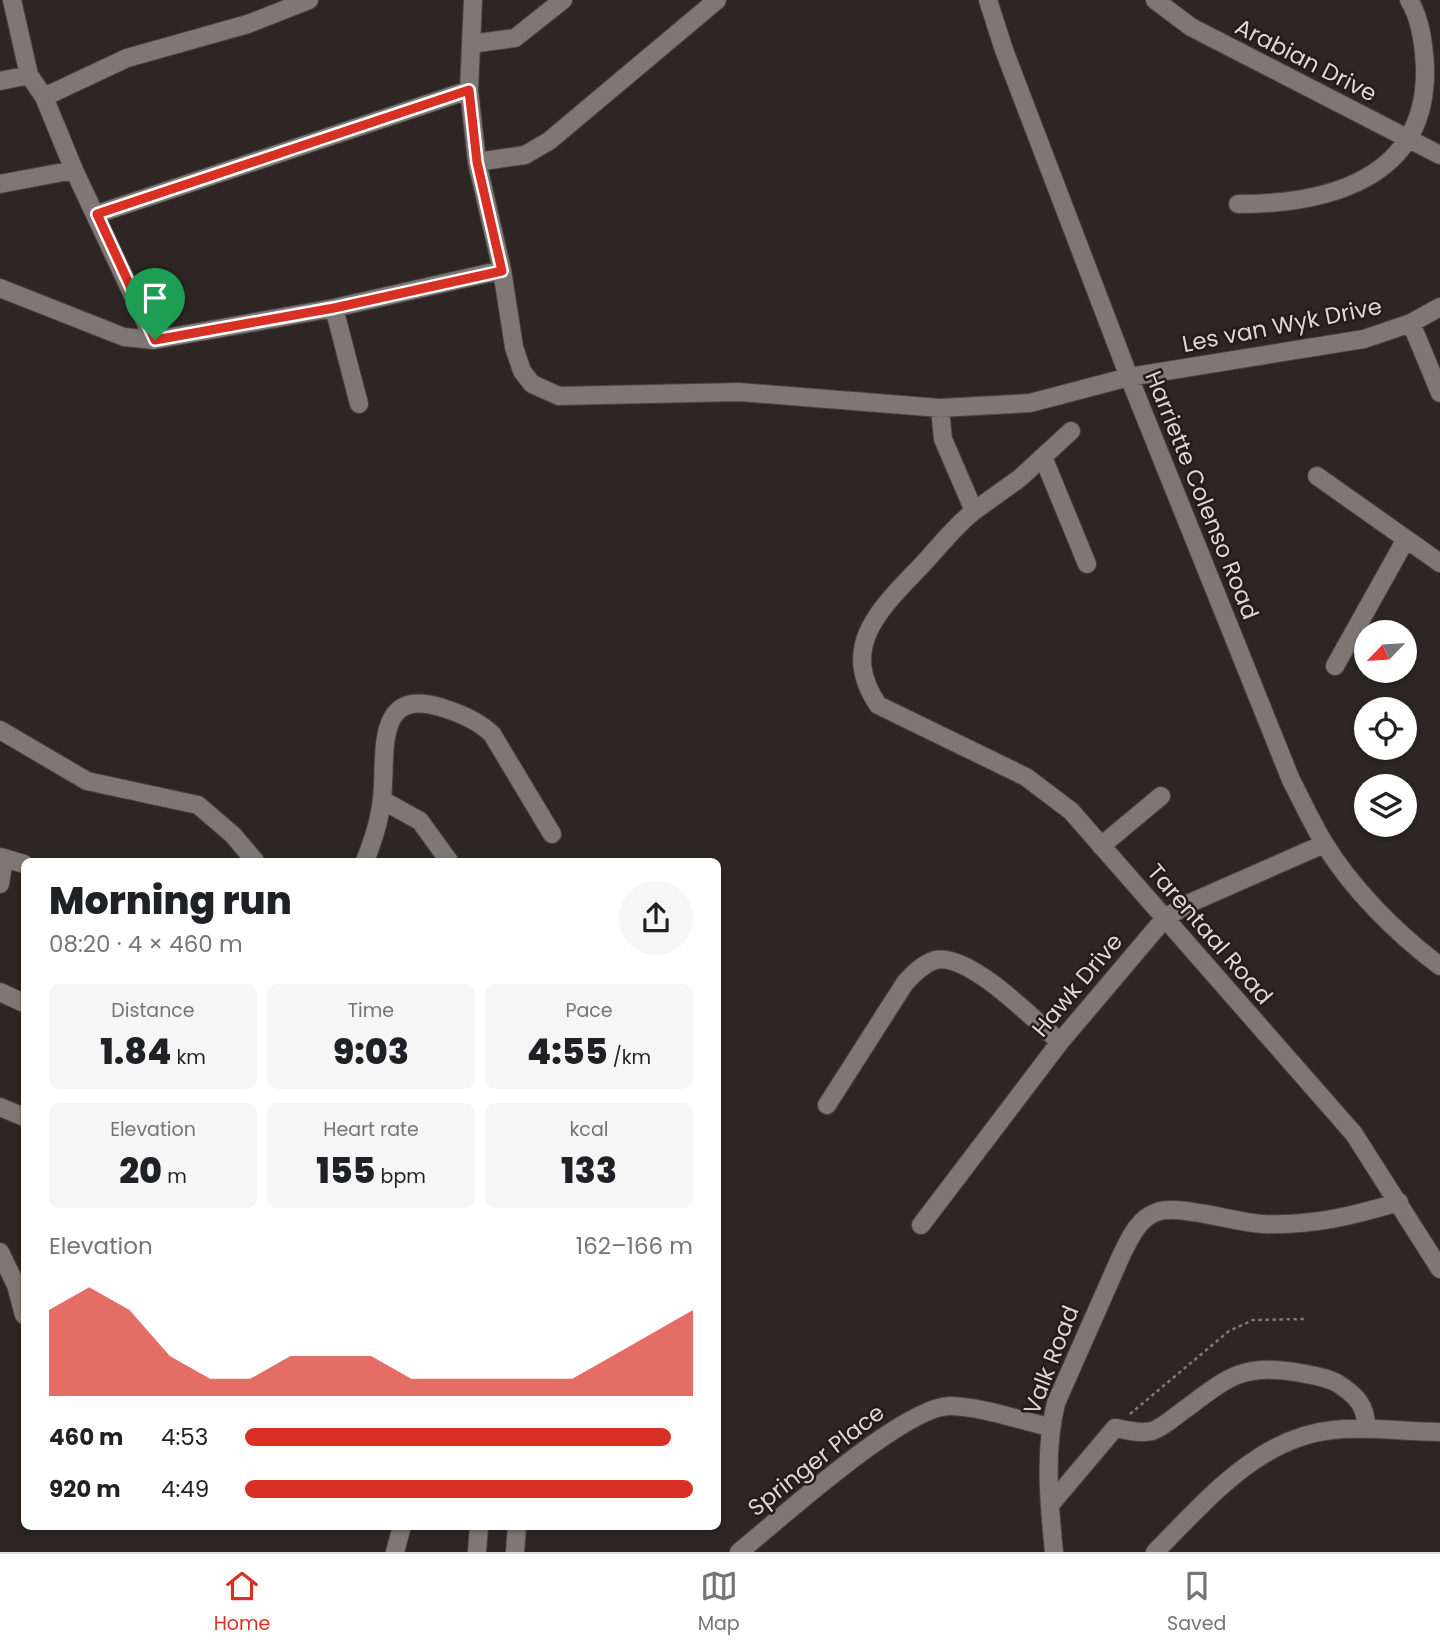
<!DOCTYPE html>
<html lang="en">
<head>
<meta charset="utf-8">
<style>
	body { margin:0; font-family:Poppins,sans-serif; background:#f6f6f6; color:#202124; height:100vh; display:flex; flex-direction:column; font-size:26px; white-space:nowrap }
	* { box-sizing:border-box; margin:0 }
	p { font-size:23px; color:#757577 }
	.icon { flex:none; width:38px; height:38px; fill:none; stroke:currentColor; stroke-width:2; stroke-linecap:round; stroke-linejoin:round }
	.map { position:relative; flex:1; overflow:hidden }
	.side { position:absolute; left:21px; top:858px; width:700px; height:672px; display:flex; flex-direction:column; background:#fff; border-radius:10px; box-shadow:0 2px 5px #0004 }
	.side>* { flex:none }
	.needle { width:46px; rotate:245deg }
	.buttons { position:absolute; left:1354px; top:620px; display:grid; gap:14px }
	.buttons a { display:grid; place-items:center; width:63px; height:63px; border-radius:50%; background:#fff; box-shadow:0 2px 5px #0004; font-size:35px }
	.pin { position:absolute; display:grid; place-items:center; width:60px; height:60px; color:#fff; margin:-72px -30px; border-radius:50% 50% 50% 0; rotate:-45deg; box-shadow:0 0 7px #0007 }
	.pin .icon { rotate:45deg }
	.round { display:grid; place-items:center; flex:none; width:74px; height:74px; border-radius:37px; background:#f6f6f6 }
	.summary { display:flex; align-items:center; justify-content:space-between; height:119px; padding:0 28px }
	h1 { font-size:38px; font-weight:800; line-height:52px }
	.metrics { display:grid; grid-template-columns:repeat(3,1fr); gap:10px; height:119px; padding:7px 28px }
	.metrics div { display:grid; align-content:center; border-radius:10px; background:#f6f6f6; text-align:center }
	.metrics b { font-size:35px; font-weight:800 }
	.metrics small { font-size:19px; font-weight:400 }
	.metrics p { font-size:19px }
	.chart { height:196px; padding:14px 28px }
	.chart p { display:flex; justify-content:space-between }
	.chart svg { width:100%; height:126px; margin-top:7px; fill:#d93025; opacity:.7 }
	ul { padding:0 28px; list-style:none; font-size:23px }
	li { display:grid; grid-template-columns:112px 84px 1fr; align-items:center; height:52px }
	li i { height:18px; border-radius:9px; background:#d93025 }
	.menu { display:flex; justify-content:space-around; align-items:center; height:98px; border-top:2px solid #e0e0e0; background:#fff; font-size:19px; color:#757577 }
	.menu a { display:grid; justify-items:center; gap:4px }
	.menu .on { color:#d93025 }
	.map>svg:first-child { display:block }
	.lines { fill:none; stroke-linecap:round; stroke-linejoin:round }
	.minor-casing { stroke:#484341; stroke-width:20 }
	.path { stroke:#7f7977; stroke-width:2.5; stroke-dasharray:3.5 3.5; stroke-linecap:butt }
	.minor { stroke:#7e7773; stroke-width:18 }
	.route-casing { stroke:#fff; stroke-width:14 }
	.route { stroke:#d93025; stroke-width:9 }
	.labels { text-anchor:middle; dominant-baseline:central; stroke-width:5; stroke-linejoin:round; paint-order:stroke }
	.street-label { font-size:23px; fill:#dbd7d5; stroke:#231d1a }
</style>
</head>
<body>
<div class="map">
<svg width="1440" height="1552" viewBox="0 0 1440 1552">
	<rect width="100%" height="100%" fill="#2d2624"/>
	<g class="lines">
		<g class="minor-casing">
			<path id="minor" d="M12,0L29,75L44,97L74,170L154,340
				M473,0L469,90L477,162L502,270L514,347L522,371L532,384L559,396L739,392L940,408L1030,403L1129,377L1364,339L1411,323L1440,307
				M988,0L1004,50L1129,377L1291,780C1302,801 1312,823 1324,843C1352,889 1397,934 1440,966
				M1155,0L1191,27L1440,155
				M471,44L515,38L563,0
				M0,81L29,75
				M44,97L127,58L248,24L309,0
				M477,162L525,155L549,141L717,0
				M0,184L74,170
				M1238,204C1328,204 1428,179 1425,67C1424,46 1421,19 1409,0
				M97,214L469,90
				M0,288L124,337L154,340L334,308L502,270
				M334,308L359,404
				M1411,323L1440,393
				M940,408L943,439L974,511C954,527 938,548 921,566C881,608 838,646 878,705L1026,777L1071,811L1354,1134L1440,1269
				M1043,457L1087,564
				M1317,476L1440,563
				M974,511L1020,478L1071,431
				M1335,666L1406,539
				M0,730L87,781L198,805L233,835L255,861
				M382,800L420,821L449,861
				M1101,846L1161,796
				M0,857L24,864
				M365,861C373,841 380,820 382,798C387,756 373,687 440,707C459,713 477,720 492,734L552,834
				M0,884L4,858
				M0,992L24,1003
				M827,1105L905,983C914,973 923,964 935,960C969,952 1034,1020 1060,1042
				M0,1107L24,1117
				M921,1225L1060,1042L1165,918L1190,903L1324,844
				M0,1252L16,1285L24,1315
				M1050,1505L1115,1428C1127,1430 1140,1434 1152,1431C1164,1427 1174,1417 1184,1410C1226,1379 1241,1363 1295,1372C1310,1375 1324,1376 1337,1383C1356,1395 1367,1406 1366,1429
				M395,1552L402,1526
				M477,1552L479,1526
				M515,1552L517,1526
				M739,1552C779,1520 906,1404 951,1406C983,1407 1018,1420 1050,1427
				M1054,1552C1049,1503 1044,1451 1056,1403L1121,1256C1129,1240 1138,1218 1157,1212C1180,1204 1236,1223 1263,1224C1311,1226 1353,1216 1399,1202
				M1155,1552C1204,1503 1258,1437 1333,1430C1368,1426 1404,1432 1440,1432"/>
		</g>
		<path class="path" d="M1130,1414L1229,1331L1253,1320L1306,1319"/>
		<use href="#minor" class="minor"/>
	</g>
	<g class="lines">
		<g class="route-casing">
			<path id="route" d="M469,90L477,162L502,271L334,308L155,340L97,214Z"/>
		</g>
		<use href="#route" class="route"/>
	</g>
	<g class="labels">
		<g class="street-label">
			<text transform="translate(1306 60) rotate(27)">Arabian Drive</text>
			<text transform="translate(1282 325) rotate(-11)">Les van Wyk Drive</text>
			<text transform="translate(1202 495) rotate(68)">Harriette Colenso Road</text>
			<text transform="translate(1210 934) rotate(49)">Tarentaal Road</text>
			<text transform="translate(1077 985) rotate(-50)">Hawk Drive</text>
			<text transform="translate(1051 1360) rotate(-69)">Valk Road</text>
			<text transform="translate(816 1460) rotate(-38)">Springer Place</text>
		</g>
	</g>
</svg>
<div class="buttons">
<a><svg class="needle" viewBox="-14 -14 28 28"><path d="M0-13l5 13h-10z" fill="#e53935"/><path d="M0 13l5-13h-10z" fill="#757577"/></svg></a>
<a><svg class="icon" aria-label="locate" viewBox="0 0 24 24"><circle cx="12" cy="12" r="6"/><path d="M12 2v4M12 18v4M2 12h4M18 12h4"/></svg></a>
<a><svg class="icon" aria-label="layers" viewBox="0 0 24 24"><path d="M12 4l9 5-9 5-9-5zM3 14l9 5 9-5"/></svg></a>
</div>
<div class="pin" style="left:155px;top:340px;background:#1e9e55"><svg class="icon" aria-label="arrive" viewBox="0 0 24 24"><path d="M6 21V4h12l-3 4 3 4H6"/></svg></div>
<section class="side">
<div class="summary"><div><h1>Morning run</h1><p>08:20 · 4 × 460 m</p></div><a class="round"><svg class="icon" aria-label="share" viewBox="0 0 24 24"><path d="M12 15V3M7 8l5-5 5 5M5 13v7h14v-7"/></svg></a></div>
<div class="metrics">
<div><p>Distance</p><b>1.84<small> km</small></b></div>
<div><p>Time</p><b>9:03</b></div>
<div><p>Pace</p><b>4:55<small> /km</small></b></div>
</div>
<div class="metrics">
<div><p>Elevation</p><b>20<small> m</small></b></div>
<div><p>Heart rate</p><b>155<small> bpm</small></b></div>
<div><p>kcal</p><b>133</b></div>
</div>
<div class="chart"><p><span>Elevation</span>162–166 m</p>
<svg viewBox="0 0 160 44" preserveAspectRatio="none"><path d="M0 44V14L10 6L20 14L30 30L40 38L50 38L60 30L70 30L80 30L90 38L100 38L110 38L120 38L130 38L140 30L150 22L160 14V44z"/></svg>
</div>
<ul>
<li><b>460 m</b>4:53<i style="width:95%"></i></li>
<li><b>920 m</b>4:49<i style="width:100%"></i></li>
</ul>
</section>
</div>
<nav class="menu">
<a class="on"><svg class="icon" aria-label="home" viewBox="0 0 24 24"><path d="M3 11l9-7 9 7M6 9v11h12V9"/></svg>Home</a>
<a><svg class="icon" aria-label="map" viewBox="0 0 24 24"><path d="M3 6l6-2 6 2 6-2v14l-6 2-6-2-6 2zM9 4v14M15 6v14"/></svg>Map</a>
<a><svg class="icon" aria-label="saved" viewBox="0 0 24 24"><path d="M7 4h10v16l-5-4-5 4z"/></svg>Saved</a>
</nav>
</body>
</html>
